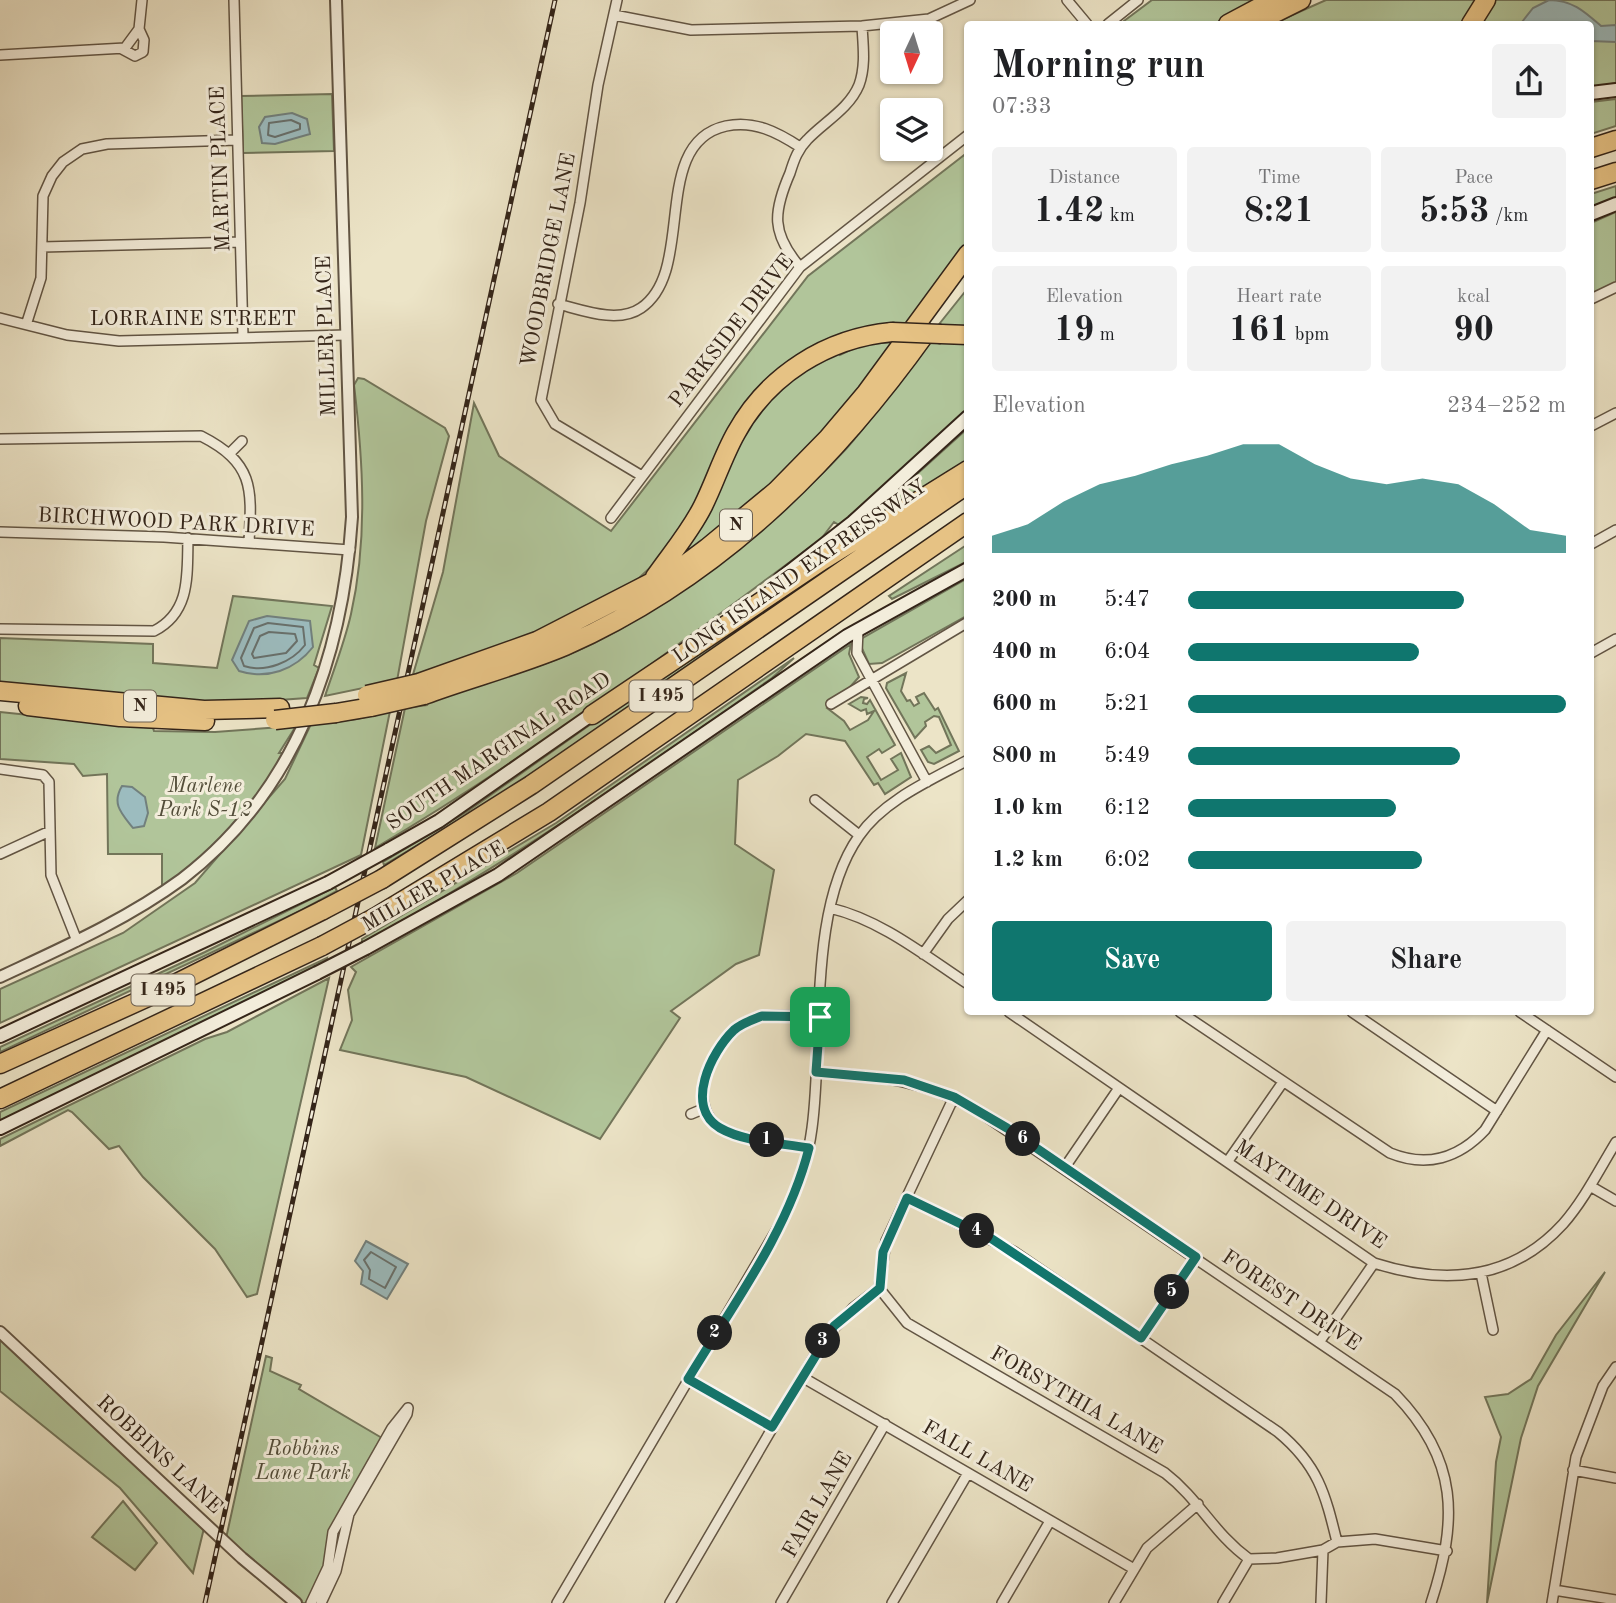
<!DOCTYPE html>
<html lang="en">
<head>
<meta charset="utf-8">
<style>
	body { margin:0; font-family:"Old Standard TT",serif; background:#f2f2f2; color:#202124; height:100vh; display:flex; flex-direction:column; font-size:26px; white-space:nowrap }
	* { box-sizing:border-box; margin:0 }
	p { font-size:23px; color:#757577 }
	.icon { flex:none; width:38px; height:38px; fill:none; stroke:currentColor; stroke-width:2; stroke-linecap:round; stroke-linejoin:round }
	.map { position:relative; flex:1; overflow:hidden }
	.side { position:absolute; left:964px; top:21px; width:630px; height:994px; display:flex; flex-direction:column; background:#fff; border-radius:7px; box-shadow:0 2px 5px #0004 }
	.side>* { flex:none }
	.needle { width:46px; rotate:184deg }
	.controls { position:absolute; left:880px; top:21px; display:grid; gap:14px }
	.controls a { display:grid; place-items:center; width:63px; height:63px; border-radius:7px; background:#fff; box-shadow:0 2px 5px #0004; font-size:35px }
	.pin { position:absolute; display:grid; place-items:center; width:60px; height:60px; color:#fff; margin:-30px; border-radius:14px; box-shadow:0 4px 10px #0006 }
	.km { position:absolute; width:35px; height:35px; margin:-18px; border-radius:50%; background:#222; color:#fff; font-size:19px; line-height:35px; text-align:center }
	.round { display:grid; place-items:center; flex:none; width:74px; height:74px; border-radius:7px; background:#f2f2f2 }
	.overview { display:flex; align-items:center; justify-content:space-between; height:119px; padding:0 28px }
	h1 { font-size:38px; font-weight:600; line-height:52px }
	.stats { display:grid; grid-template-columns:repeat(3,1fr); gap:10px; height:119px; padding:7px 28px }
	.stats div { display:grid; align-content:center; border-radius:7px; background:#f2f2f2; text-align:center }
	.stats b { font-size:35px; font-weight:600 }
	.stats small { font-size:19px; font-weight:400 }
	.stats p { font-size:19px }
	.chart { height:196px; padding:14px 28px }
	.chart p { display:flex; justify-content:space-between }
	.chart svg { width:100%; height:126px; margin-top:7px; fill:#0f766e; opacity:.7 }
	.cta { display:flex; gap:14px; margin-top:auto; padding:14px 28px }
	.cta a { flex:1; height:80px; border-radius:7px; background:#0f766e; color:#fff; font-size:28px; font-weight:600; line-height:80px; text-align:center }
	.cta a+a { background:#f2f2f2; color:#202124 }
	ul { padding:0 28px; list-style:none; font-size:23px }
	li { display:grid; grid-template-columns:112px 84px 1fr; align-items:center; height:52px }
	li i { height:18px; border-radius:9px; background:#0f766e }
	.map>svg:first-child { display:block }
	.green { fill:#b1c59a; stroke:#72755a; stroke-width:2 }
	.water { fill:#9cbcbf; stroke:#72807d; stroke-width:2 }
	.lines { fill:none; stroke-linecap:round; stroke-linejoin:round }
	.shore { stroke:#68706c; stroke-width:2 }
	.minor-casing { stroke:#625544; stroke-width:12 }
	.tertiary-casing { stroke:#625544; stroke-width:14 }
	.secondary-casing { stroke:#342519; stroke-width:16 }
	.motorway-casing { stroke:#342519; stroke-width:21 }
	.minor { stroke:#f3eddb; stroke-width:9 }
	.tertiary { stroke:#f3eddb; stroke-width:10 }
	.secondary { stroke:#f3eddb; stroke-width:12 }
	.motorway { stroke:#e6c284; stroke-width:18 }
	.rail-casing { stroke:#342519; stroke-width:5 }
	.rail { stroke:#f3eddb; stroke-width:2.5; stroke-dasharray:8; stroke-linecap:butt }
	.secondary-bridge-casing { stroke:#342519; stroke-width:16; stroke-linecap:butt }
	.motorway-bridge-casing { stroke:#342519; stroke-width:21; stroke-linecap:butt }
	.secondary-bridge { stroke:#f3eddb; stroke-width:12 }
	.motorway-bridge { stroke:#e6c284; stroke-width:18 }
	.route-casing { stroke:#fff; stroke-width:14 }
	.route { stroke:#0f766e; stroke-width:9 }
	.labels { text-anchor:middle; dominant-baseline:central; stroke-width:6; stroke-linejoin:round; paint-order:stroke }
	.shield { fill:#f3eddb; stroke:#6d6153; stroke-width:2 }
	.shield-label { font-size:19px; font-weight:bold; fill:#342519 }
	.street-label { font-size:21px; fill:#342519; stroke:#f3eddb }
	.park-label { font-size:21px; font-style:italic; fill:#534d39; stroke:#f3eddb }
</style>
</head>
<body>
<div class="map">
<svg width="1616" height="1603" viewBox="0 0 1616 1603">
	<rect width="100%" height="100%" fill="#ece4c7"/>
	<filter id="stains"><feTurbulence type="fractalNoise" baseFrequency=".00286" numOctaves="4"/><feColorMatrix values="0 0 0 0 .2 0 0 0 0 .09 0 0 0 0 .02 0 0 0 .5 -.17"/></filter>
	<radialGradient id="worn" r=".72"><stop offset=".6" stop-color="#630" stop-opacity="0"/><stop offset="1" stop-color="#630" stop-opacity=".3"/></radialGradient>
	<path class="green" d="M1152,0H1262L1217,24H1120Z
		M1326,0H1481L1466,24H1272Z
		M1492,0H1616V83L1591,88V24H1477Z
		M332,94L334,151L243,153L241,96Z
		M1616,99V126L1591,134V102Z
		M968,152V246L912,325L880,329L763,387L696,512L668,551L639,578L585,610L530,638L412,678L443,572L474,403L499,456L611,531L808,276Z
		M1616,186V198L1591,208V194Z
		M1616,212V287L1591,299V223Z
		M968,288V330L936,328Z
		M933,341H968V409L888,485L839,525L834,522L821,539C676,646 531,757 375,848L405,708L427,705L432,698C491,680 554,666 608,636C687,592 784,516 846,449C875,416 901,379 927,343Z
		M900,342L844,412L762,498L676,562L737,441L786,380L838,351L840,355L863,344Z
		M358,378L364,379L445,428L449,436L426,521L397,681L325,696C334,669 345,641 351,614C368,539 363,460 354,385Z
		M968,428V464L856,529Z
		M968,544V561L892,599L889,596Z
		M835,563L530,775L469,815L384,865L383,862L468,811L649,683L824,567Z
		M968,578V615L882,663L869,664L860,644L861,639Z
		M233,596L332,606L314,665L319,668L307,698L196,706L0,684V638L153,644V663L217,668Z
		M851,644L849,654L859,677L841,697L827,708L844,721L850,730L868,720L874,711L867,714L866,709L861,711L849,704L861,697L868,698L864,699L863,703L867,704L870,700L895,745L882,753L879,749L867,757L881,780L898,770L891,759L901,753L911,777L885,794L878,783L874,785L845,741L806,734L778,756L738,780L735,844L774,870L759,955L736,964L671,1011L680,1018L600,1139L466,1077L340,1050L352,1020L348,990L356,972L351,967L517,873Z
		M794,658L772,678C638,772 506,866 362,943V939L556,823Z
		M906,673L901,691L907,701L910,700L914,706L919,703L916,697L924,693L935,710L938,708L959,751L934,764L928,762L921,750L929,746L936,753L951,745L939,717L934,716L925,722L926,726L915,738L886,688L887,683Z
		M390,711L361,855L0,1023V989L123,933L195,883L285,779L311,724L357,719Z
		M0,712L153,728L154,731L215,732L296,726L279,753H289L236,827L162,892V854H108L107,774L83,776L74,764L0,759Z
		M335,887L337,891L300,911L0,1052V1047L205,952Z
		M327,958L326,963L0,1122V1112Z
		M329,978L257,1294L247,1297L215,1249L143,1177L119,1146L109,1149L72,1112L68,1110L0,1146V1139L205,1039L227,1032Z
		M1605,1272L1538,1386L1521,1438L1487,1603L1496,1462L1501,1437L1485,1397L1508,1394L1531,1379L1556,1335Z
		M0,1333L205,1524L193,1573L120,1488L0,1391Z
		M266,1356L272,1358L270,1371L301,1385L299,1389L382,1438L330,1530L324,1568L306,1603H296L225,1543Z
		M123,1501L157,1543L135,1570L92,1537Z"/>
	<path class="water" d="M1549,0C1572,0 1584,11 1601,26L1616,25V42L1591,41V24H1523L1522,22L1533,8Z
		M292,113L307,119L310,134L275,144L262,143L259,127L265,117Z
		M267,616L310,621L313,647C295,670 267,680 239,671L232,660L249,621Z
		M122,786L132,787L145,797L148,813L144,826L133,828C122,814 111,804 122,786Z
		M366,1241L408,1264L387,1299L361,1284L363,1271L355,1261Z"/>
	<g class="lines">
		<path class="shore" d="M291,120L300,124V129L275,137L268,135L269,123Z
			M268,623L303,627L305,645C292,662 266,673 244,666L241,658L254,628Z
			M269,632L295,634L297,641L286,653L254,658L252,654L260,636Z
			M371,1252L396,1267L385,1288L369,1279L370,1270L364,1260Z"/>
		<g class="minor-casing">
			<path id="minor" d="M234,0L243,337
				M617,0L598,85L580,203L541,400L555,424L642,476
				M1067,0L1087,24
				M614,15L691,30L862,26L929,19L970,0
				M1108,24L1138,0
				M122,49L135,56L143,52L144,40L139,29
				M0,55L125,48L139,29L142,0
				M42,247L240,242
				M800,267C771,233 773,212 790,173C794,160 798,149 807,140C824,122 849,109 859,85C866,66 863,45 862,26
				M1591,299L1616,287
				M558,304C582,310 618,324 641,308C697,270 649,143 726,126C754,120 777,132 800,147
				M0,318L67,335L119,341L346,335
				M27,322L41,278L43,196L52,176L63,162L82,149L107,144L237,140
				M1591,426L1616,413
				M0,439L201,436C254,463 252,488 249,542
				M230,453L242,441
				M611,518L800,267L968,135
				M0,532L164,537L350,550
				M1591,544L1616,530
				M0,629L154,631C191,612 187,575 188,538
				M858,630L857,653L927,782
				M1591,653L1616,639
				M831,704L968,622
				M0,769L43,775L49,782L51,875L77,941
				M815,800L859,835
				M0,854L50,831
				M830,908C881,920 924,955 968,984
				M923,954L948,919L968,900
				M1009,1012L1374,1263C1443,1285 1511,1281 1563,1224C1584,1200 1599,1170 1616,1142
				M1180,1012L1390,1153C1427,1168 1459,1158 1485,1130L1547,1030
				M1352,1012L1497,1111
				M1520,1012L1616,1077
				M816,1072C879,1077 918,1078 975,1109L1395,1394C1459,1460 1458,1520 1431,1603
				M954,1097L886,1241L879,1288L907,1323L1165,1473C1200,1500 1213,1533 1249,1559L1277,1558L1323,1550L1337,1542L1375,1539L1447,1551
				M691,1114L703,1109
				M809,1148C785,1143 734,1140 716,1125C685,1100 716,1037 746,1022C767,1011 796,1017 820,1017
				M1228,1161L1283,1082
				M1065,1167L1119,1088
				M1590,1186L1616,1201
				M907,1198L1013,1251L1278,1432C1318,1465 1325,1493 1337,1542
				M1481,1273L1493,1330
				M1141,1338L1196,1257
				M1320,1341L1374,1263
				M802,1377L1134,1569
				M688,1379L772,1427
				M1573,1470L1616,1478
				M1554,1590L1616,1600
				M311,1603L328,1567L333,1532L392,1428L408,1408
				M321,1603L336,1571L349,1514L407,1414L408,1408
				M557,1603L783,1219C796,1190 808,1161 812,1128C824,1041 807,910 859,836C884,800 931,780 968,760
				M670,1603L825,1338L853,1308L879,1288
				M781,1603L885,1424
				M892,1603L968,1473
				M1002,1603L1050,1521
				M1114,1603L1147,1548L1198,1504
				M1223,1603L1249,1559
				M1321,1603L1323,1550
				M1552,1603L1576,1457L1603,1386L1616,1367"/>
		</g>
		<g class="tertiary-casing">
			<path id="tertiary" d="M0,977C62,948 126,920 182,879C297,791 343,656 352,517L336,0
				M0,1332L242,1558L296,1603"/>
		</g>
		<g class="secondary-casing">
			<path id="secondary" d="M1591,93L1616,90
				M1591,214L1616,204
				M780,579L853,522L968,417
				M388,850L439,821L598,710
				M366,948L498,875L847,636L968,569
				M0,1036L328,883
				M0,1128L317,973"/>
		</g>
		<g class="motorway-casing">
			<path id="motorway" d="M1228,24L1273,0
				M1253,24L1301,0
				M1471,24L1486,0
				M1591,148L1616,140
				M1591,180L1616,172
				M941,334L968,335
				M655,577C671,554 690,532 703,506C715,482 723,456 736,433C768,375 827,338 892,332
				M419,683L537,641L683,566L707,548L776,491L828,438L866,393L968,254
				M0,691L204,710L280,708
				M424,695C470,678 520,665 565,646C716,579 831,466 926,333
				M28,706L120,717L205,721
				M336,713L371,707
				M592,715L823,560L968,470
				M382,879L531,785L968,484
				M376,917L549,812L968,522
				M0,1064L159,992L323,910
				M0,1099L322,946"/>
		</g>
		<use href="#minor" class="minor"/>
		<use href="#tertiary" class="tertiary"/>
		<use href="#secondary" class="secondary"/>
		<use href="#motorway" class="motorway"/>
		<g class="rail-casing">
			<path id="rail" d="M205,1603L555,0"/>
		</g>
		<use href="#rail" class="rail"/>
		<g class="secondary-bridge-casing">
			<path id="secondary-bridge" d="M328,883L388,850
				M317,973L366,948"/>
		</g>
		<g class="motorway-bridge-casing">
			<path id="motorway-bridge" d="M892,332L941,334
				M367,695L419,683
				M371,707L424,695
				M275,720L336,713
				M323,910L382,879
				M322,946L376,917"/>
		</g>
		<use href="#secondary-bridge" class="secondary-bridge"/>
		<use href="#motorway-bridge" class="motorway-bridge"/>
	</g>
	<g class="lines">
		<g class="route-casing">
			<path id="route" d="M762,1016L820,1017L816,1072L904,1080L954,1097L1007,1128L1196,1257L1141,1338L992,1239L907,1198L883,1252L880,1288L834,1326L772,1427L688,1379C732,1306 788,1232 809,1148C781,1143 744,1142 720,1128C684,1107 711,1052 734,1030C742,1023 752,1020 762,1016Z"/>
		</g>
		<use href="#route" class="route"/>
	</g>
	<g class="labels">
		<g class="shield">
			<rect x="720" y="509.5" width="32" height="31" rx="5"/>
			<rect x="629.5" y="680.5" width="63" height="31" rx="5"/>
			<rect x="124" y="690.5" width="32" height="31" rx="5"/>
			<rect x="131.5" y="974.5" width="63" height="31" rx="5"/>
		</g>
		<g class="shield-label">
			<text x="736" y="525">N</text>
			<text x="661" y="696">I 495</text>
			<text x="140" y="706">N</text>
			<text x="163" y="990">I 495</text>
		</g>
		<g class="street-label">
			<text transform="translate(221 169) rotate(-92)">MARTIN PLACE</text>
			<text transform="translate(549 260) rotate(-79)">WOODBRIDGE LANE</text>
			<text x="193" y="319">LORRAINE STREET</text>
			<text transform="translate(732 331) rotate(-52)">PARKSIDE DRIVE</text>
			<text transform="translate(327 336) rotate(-92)">MILLER PLACE</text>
			<text transform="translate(176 523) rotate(3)">BIRCHWOOD PARK DRIVE</text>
			<text transform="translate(800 572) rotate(-35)">LONG ISLAND EXPRESSWAY</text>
			<text transform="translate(499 752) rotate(-34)">SOUTH MARGINAL ROAD</text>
			<text transform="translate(434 887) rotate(-30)">MILLER PLACE</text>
			<text transform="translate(1310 1195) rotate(34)">MAYTIME DRIVE</text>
			<text transform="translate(1291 1301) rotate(34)">FOREST DRIVE</text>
			<text transform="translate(1076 1401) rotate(30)">FORSYTHIA LANE</text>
			<text transform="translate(159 1455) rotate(43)">ROBBINS LANE</text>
			<text transform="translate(977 1457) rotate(30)">FALL LANE</text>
			<text transform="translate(818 1505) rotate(-60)">FAIR LANE</text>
		</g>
		<g class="park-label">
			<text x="205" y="786">Marlene<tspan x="205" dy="24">Park S-12</tspan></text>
			<text x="303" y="1449">Robbins<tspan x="303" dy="24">Lane Park</tspan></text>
		</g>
	</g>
	<rect width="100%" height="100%" filter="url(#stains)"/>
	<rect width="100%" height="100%" fill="url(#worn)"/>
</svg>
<div class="controls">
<a><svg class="needle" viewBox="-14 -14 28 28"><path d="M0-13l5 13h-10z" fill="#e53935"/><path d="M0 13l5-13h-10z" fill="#757577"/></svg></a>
<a><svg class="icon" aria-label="layers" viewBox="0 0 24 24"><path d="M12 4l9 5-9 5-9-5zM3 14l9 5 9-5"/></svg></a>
</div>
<div class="pin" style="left:820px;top:1017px;background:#1e9e55"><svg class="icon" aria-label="arrive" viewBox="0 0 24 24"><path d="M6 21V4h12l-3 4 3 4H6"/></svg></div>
<b class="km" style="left:767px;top:1140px">1</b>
<b class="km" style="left:715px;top:1333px">2</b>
<b class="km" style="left:823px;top:1341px">3</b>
<b class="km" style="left:977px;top:1231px">4</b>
<b class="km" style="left:1172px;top:1292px">5</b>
<b class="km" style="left:1023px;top:1139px">6</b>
<section class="side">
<div class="overview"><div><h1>Morning run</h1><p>07:33</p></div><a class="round"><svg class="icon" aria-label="share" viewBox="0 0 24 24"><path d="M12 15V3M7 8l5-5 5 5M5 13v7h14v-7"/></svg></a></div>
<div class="stats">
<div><p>Distance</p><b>1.42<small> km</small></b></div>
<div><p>Time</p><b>8:21</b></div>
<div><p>Pace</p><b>5:53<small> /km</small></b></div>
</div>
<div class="stats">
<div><p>Elevation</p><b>19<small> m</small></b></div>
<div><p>Heart rate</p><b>161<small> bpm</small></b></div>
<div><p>kcal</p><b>90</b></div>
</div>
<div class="chart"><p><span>Elevation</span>234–252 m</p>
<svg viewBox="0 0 160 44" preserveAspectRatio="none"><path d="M0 44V38L10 34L20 26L30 20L40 17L50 13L60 10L70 6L80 6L90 13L100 18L110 20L120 18L130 20L140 27L150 36L160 38V44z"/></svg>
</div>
<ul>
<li><b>200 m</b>5:47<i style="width:73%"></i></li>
<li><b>400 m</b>6:04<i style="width:61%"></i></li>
<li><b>600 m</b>5:21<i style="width:100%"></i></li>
<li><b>800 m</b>5:49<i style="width:72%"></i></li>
<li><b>1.0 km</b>6:12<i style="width:55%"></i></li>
<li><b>1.2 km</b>6:02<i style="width:62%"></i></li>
</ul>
<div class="cta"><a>Save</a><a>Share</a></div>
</section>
</div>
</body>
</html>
